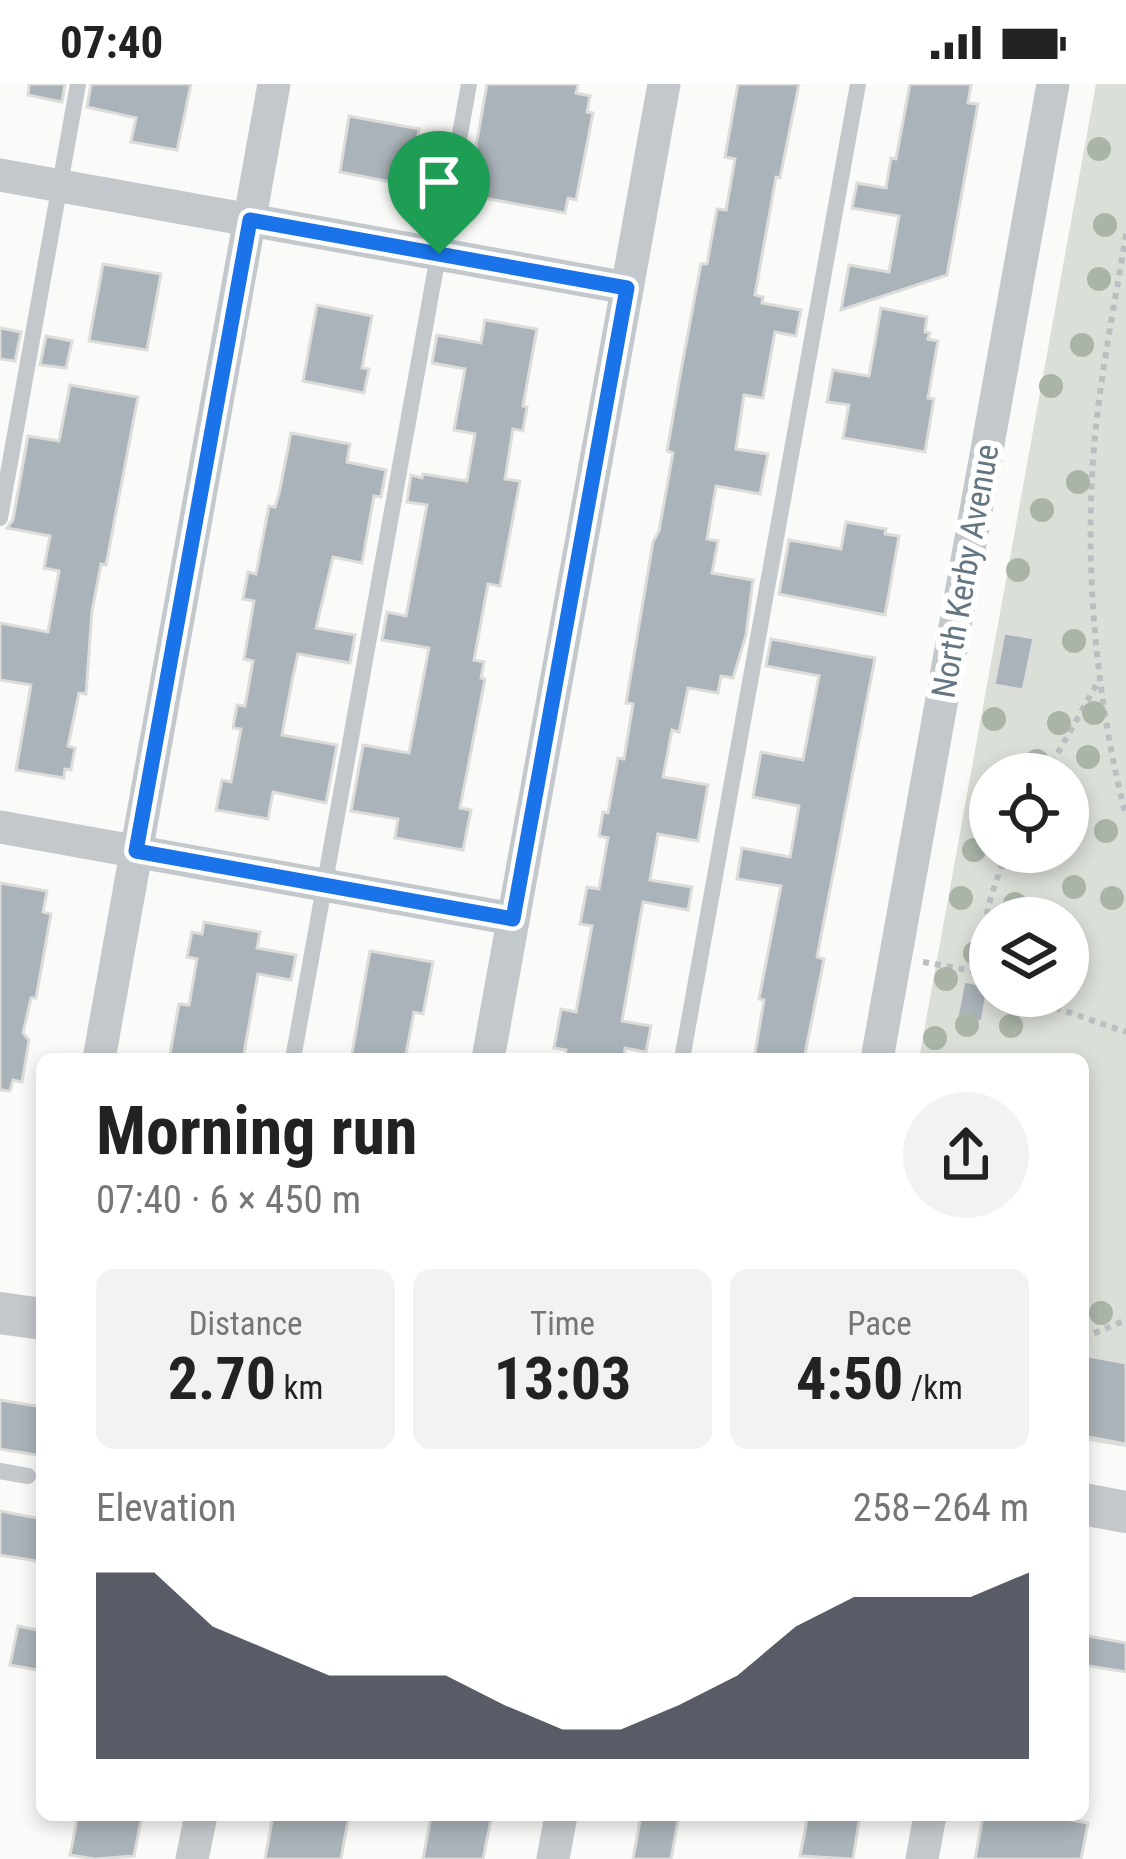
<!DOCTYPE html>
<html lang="en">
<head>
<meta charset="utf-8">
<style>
	body { margin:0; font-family:"Roboto Condensed",sans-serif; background:#f2f2f2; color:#222; height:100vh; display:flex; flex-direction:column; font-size:45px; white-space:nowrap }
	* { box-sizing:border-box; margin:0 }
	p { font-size:39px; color:#767676 }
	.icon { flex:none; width:66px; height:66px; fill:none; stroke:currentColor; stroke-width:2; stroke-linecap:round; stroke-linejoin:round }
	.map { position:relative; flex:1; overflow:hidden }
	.side { position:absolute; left:36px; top:969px; width:1053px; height:768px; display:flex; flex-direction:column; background:#fff; border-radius:18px; box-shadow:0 6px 18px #0003 }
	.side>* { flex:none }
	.buttons { position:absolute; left:969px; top:669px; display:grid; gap:24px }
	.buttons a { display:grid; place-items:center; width:120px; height:120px; border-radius:50%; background:#fff; box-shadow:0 6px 18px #0003; font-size:60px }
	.pin { position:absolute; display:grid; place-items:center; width:102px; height:102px; color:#fff; margin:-123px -51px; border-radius:50% 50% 50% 0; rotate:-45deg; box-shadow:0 0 12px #0007 }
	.pin .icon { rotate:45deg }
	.round { display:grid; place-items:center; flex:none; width:126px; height:126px; border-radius:63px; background:#f2f2f2 }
	.headline { display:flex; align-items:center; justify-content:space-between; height:204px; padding:0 60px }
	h1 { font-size:66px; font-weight:700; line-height:90px }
	.metrics { display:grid; grid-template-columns:repeat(3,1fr); gap:18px; height:204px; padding:12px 60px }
	.metrics div { display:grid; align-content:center; border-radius:18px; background:#f2f2f2; text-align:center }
	.metrics b { font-size:60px; font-weight:700 }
	.metrics small { font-size:33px; font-weight:400 }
	.metrics p { font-size:33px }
	.chart { height:336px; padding:24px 60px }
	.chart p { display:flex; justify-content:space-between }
	.chart svg { width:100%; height:216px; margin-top:12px; fill:#111827; opacity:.7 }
	.status { display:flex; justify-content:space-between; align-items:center; height:84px; padding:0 60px; background:#fff; direction:ltr }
	.status svg { height:33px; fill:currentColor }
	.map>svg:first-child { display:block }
	.green { fill:#dadfd7; fill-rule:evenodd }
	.building { fill:#aab3b9; stroke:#dcdcda; stroke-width:3 }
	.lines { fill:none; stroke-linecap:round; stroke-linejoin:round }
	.path { stroke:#bbbfc2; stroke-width:6; stroke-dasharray:6 6; stroke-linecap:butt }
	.service { stroke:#c3c8cc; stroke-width:16 }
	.minor { stroke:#c3c8cc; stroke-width:33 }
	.tertiary { stroke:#c3c8cc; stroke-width:42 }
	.tree { fill:#aab4a7 }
	.route-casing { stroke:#fff; stroke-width:24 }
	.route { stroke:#1a73e8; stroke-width:15 }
	.labels { text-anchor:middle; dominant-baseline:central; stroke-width:12; stroke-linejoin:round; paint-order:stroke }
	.street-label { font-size:33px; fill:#657683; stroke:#fff }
</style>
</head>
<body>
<div class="status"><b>07:40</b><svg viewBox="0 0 49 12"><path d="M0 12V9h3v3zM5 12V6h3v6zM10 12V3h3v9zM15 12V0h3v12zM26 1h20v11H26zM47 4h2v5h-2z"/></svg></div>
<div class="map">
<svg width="1126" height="1775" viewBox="0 0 1126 1775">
	<rect width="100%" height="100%" fill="#fafaf8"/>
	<path class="green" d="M1096,0H1126V1363L1083,1356V975H919ZM990,690H1068V768H990ZM990,834H1068V912H990Z"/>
	<path class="building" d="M29,0H65L62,18L28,11Z
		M91,0H191L177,66L131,58L136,34L87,23Z
		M487,0H578L576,9L590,12L587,28L593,29L576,116L568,114L565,129L462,110L467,84L472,85Z
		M738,0H799L780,94L776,93L755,211L763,213L762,219L801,226L796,252L775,248L763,314L744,311L736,365L768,370L760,410L716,402L707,455L718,457L712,489L753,496L746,551L733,594L721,592L718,609L688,604L679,648L672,646L663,693L708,701L698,757L658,750L650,796L692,803L688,826L643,818L622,937L651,942L646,968L625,964L624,975H564L566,966L554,964L561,925L576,928L592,842L580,840L587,803L599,805L608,754L599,752L603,728L608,729L618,674L624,675L633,620L626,619L653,458L659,447L673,369L667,367L682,281L701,180H707L717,125L726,126L735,75L725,73Z
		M910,0H971L968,19L978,20L947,191L841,226L849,181L889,188L899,132L852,124L857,99L886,104L891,74L896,75Z
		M349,32L419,45L413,78L400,76L396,99L340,88Z
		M103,180L161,190L147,266L89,257Z
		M317,221L372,232L362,284L369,285L364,309L303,297Z
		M881,224L927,233L925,248L930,249L928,255L938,257L928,314L934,315L925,368L843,354L849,321L827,318L833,286L869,292Z
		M485,236L537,245L523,322L527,323L523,347L513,345L505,395L520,397L500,502L488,500L474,576L484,578L481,594L485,595L460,724L471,726L463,766L395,754L398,735L351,727L363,661L409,669L429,564L382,556L387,528L406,532L427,421L407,418L411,391L422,394L423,390L467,397L475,350L454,346L465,285L432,279L437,251L481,259Z
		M0,244L21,248L15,277L0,275Z
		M46,252L72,257L66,284L40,281Z
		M70,301L138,313L106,481L101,480L92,527L86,610L79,609L68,662L75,664L71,686L65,685L64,694L16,686L31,601L0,596V539L48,548L59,487L44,484L50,452L7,444L13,436L28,352L59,357Z
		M291,349L350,360L347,378L386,386L381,413L374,412L362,479L333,473L316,544L355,551L350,579L298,570L292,597L282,651L337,661L326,719L273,708L268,735L216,726L222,696L231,698L241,645L233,644L237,621L245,622L253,577L244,575L254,517L243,515L248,488L256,490L269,422L275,423L279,410Z
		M846,438L886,445L885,450L899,452L885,531L779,510L789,456L841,465Z
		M1004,549L1034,554L1023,606L994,601Z
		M771,555L875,574L817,873L824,875L804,975H754L764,916L759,915L781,802L737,795L742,764L790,773L799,722L753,713L761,668L803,676L819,592L766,582Z
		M0,799L47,807L43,828L51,830L36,914H31L23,949L29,956L22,998L13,996L10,1007L0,1006Z
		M204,838L260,848L257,864L296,871L291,896L258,890L243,975H169L179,920L189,921L197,875L187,873L192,848L202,850Z
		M370,867L433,878L423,930L414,928L405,975H351Z
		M964,897L988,902L982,938L957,933Z
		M1083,1271L1126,1279V1360L1083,1352Z
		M0,1316L42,1323V1372L0,1365Z
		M0,1427L42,1435V1478L0,1471Z
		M18,1542L42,1547V1572L37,1586L10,1581Z
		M1083,1551L1126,1559V1588L1083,1581Z
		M78,1731H142L134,1772L95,1775L70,1771Z
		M273,1731H349L341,1775H265Z
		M431,1731H492L483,1775H423Z
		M641,1731H679L671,1775H633Z
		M808,1731H860L853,1775L800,1772Z
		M983,1731H1044L1088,1739L1081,1775H975Z"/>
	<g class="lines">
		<path class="path" d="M1126,150C1114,225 1098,301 1093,377C1085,492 1097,620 1126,732
			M1046,690L1099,596
			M923,878L990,890
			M990,878C976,841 994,804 1007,768
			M1021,912L1126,948
			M1083,1254L1126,1236"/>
		<path class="service" d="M0,434L78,0
			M293,975L469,0
			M682,975L858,0
			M0,1387L28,1392"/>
		<path class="minor" d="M0,91L627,204
			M0,743L513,835
			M99,975L274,0
			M488,975L664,0
			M877,975L1053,0
			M192,1775L201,1731
			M553,1775L561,1731
			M922,1775L930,1731"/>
		<path class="tertiary" d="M0,1229L42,1235
			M1083,1420L1126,1428"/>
	</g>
	<g class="tree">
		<circle cx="1099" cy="65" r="12"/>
		<circle cx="1105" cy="141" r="12"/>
		<circle cx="1099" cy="195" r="12"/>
		<circle cx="1082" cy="261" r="12"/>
		<circle cx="1051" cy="302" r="12"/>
		<circle cx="1078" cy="398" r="12"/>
		<circle cx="1042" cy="426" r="12"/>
		<circle cx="1018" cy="486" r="12"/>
		<circle cx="1074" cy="557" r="12"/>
		<circle cx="1094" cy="629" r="12"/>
		<circle cx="994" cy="635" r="12"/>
		<circle cx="1059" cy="639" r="12"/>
		<circle cx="1088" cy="673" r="12"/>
		<circle cx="1037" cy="677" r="12"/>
		<circle cx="1106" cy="747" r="12"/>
		<circle cx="974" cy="766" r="12"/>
		<circle cx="1074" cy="803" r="12"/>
		<circle cx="961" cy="814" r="12"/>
		<circle cx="1112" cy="814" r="12"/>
		<circle cx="1015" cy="820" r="12"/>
		<circle cx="975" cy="869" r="12"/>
		<circle cx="946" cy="895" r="12"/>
		<circle cx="967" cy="941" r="12"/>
		<circle cx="1011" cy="942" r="12"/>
		<circle cx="935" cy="954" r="12"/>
		<circle cx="1101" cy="1229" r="12"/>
	</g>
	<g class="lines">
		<g class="route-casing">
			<path id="route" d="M250,136L627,204L513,835L136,767Z"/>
		</g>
		<use href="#route" class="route"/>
	</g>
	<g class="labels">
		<g class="street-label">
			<text transform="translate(965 487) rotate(-80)">North Kerby Avenue</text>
		</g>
	</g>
</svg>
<div class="buttons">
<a><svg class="icon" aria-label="locate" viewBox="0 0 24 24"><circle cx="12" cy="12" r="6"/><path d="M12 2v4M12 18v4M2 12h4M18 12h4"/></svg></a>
<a><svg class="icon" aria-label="layers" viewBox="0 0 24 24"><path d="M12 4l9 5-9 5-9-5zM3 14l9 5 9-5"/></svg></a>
</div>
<div class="pin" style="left:439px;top:170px;background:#1e9e55"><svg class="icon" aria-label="arrive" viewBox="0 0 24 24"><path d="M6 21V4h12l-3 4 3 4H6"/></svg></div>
<section class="side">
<div class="headline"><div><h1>Morning run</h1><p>07:40 · 6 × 450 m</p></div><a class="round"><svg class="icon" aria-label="share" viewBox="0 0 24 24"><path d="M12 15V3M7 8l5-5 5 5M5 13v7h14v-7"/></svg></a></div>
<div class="metrics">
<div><p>Distance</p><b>2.70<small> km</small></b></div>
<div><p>Time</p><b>13:03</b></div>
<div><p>Pace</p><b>4:50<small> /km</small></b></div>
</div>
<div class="chart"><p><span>Elevation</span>258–264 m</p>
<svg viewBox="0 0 160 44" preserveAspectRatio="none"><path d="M0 44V6L10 6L20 17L30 22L40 27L50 27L60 27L70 33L80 38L90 38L100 33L110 27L120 17L130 11L140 11L150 11L160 6V44z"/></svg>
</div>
</section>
</div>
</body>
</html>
